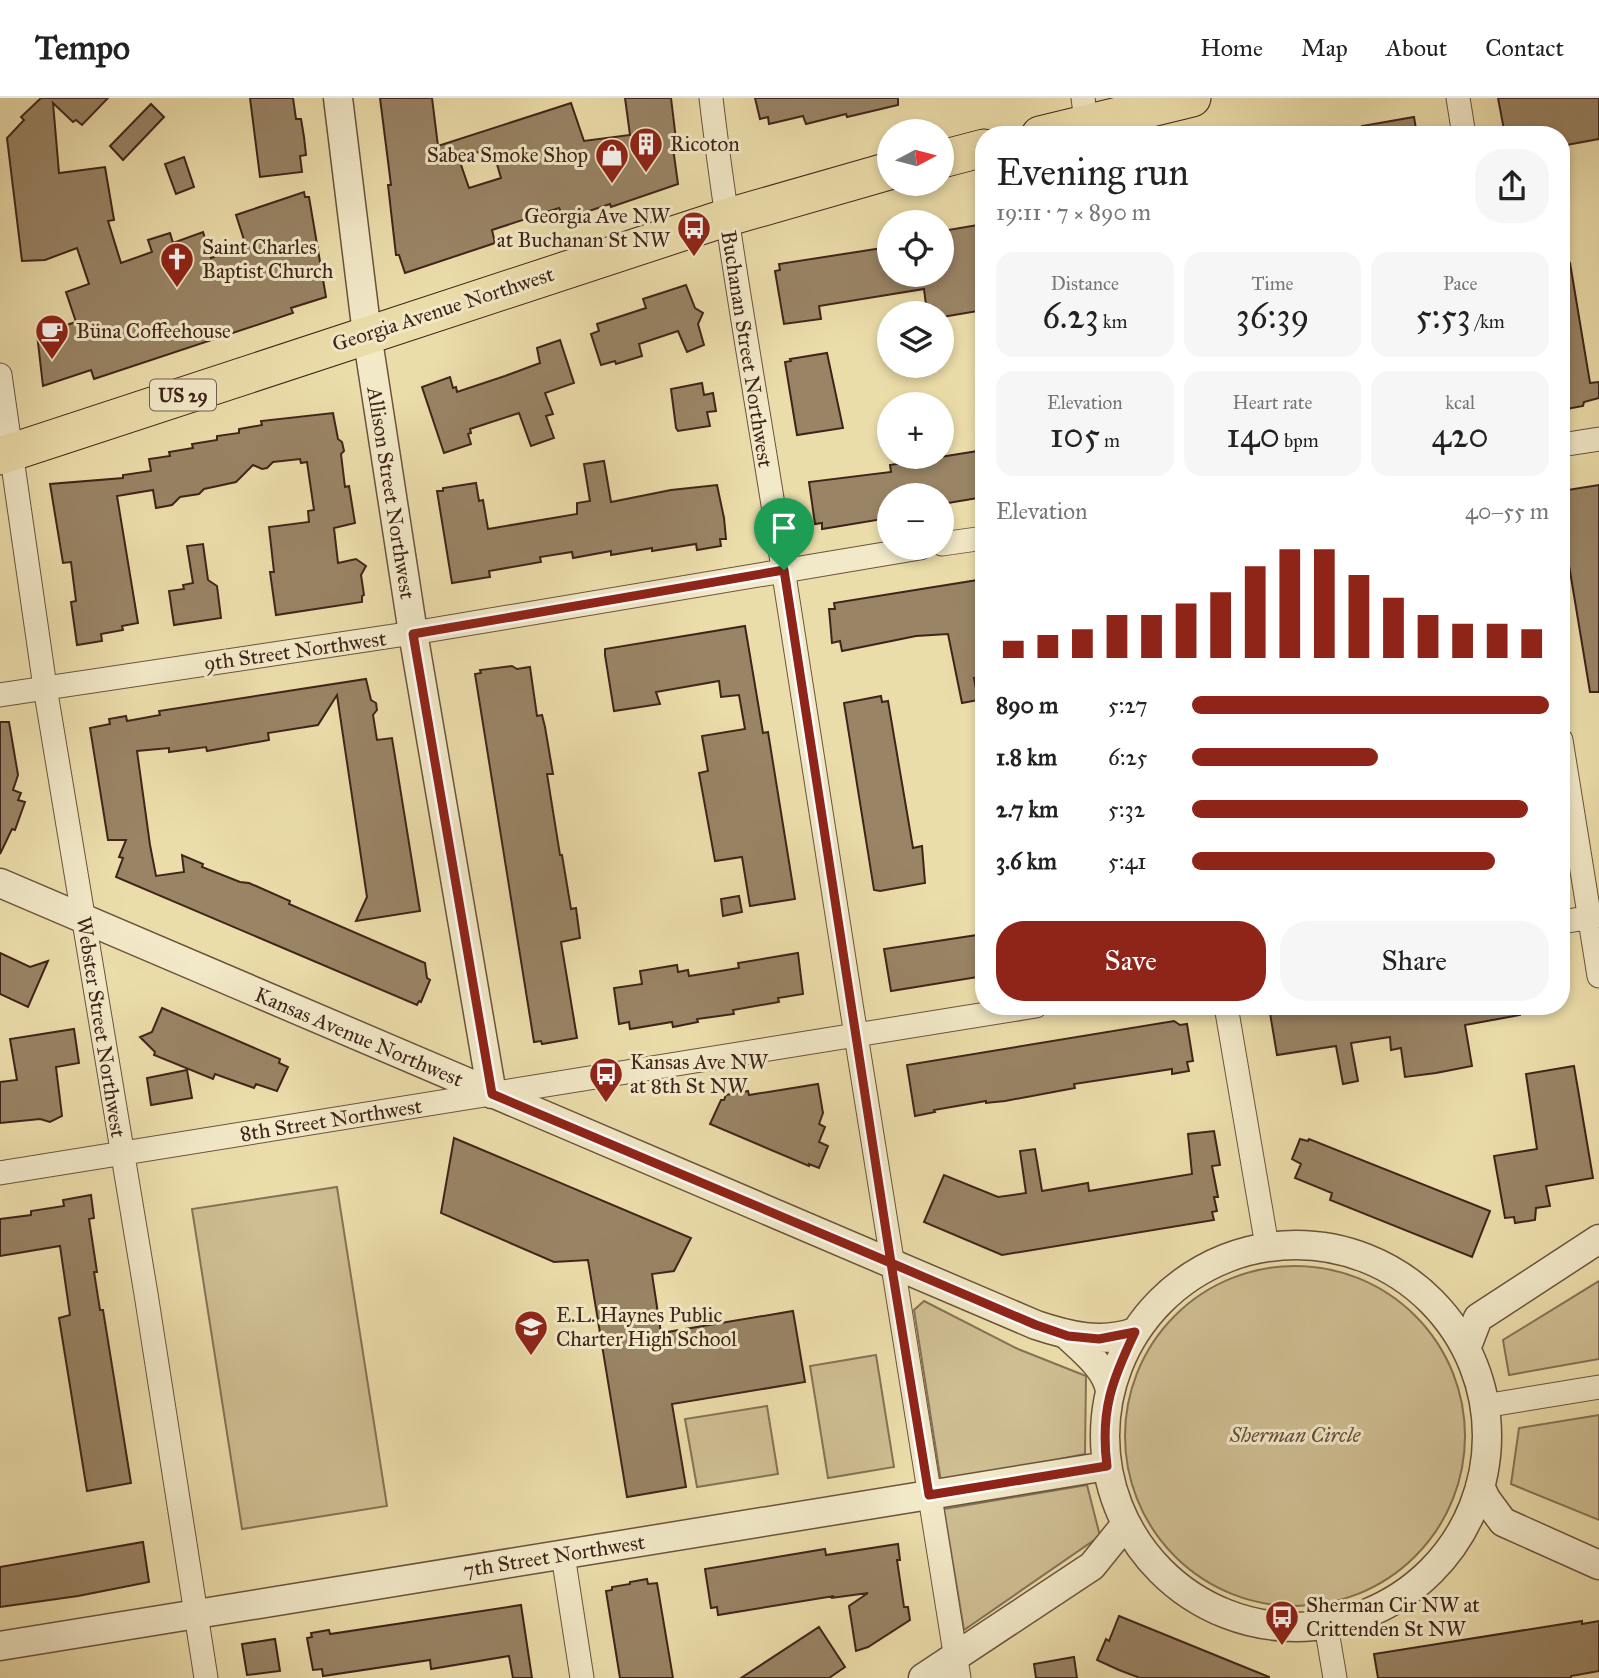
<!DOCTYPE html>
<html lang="en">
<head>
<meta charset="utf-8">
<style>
	body { margin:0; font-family:"IM FELL Great Primer",serif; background:#f6f6f6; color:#222; height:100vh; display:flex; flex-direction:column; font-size:26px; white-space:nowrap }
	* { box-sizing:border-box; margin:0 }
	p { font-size:23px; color:#767676 }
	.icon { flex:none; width:38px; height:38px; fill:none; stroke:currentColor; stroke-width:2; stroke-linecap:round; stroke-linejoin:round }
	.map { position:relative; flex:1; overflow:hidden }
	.drawer { position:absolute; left:975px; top:28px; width:595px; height:889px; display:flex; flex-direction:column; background:#fff; border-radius:28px; box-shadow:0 4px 10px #0003 }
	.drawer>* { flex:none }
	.needle { width:46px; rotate:83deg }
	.fabs { position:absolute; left:877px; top:21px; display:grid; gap:14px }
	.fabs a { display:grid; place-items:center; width:77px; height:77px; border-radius:50%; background:#fff; box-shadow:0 4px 10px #0003; font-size:35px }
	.pin { position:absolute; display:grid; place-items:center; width:60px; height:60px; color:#fff; margin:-72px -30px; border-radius:50% 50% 50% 0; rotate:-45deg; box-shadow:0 0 7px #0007 }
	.pin .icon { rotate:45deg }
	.round { display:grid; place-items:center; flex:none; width:74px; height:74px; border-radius:28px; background:#f6f6f6 }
	.overview { display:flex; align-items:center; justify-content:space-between; height:119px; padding:0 21px }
	h1 { font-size:38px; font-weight:600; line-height:52px }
	.stats { display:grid; grid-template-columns:repeat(3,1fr); gap:10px; height:119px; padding:7px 21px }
	.stats div { display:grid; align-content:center; border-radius:18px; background:#f6f6f6; text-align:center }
	.stats b { font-size:35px; font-weight:600 }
	.stats small { font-size:19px; font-weight:400 }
	.stats p { font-size:19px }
	.chart { height:196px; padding:14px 21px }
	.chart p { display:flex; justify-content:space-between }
	.chart svg { width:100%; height:126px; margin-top:7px; stroke:#8f2418; stroke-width:6 }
	.primary-button { display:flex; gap:14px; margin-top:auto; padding:14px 21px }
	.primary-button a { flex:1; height:80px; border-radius:28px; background:#8f2418; color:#fff; font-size:28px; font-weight:600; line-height:80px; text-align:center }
	.primary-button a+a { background:#f6f6f6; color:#222 }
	ul { padding:0 21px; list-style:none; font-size:23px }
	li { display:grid; grid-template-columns:112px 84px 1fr; align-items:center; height:52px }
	li i { height:18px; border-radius:9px; background:#8f2418 }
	header { display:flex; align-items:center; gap:42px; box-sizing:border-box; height:98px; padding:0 35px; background:#fff; border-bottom:2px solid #e0e0e0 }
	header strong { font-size:33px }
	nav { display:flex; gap:38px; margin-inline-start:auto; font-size:24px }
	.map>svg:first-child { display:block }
	.green { fill:#cebe92; stroke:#877156; stroke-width:2 }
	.building { fill:#998465; stroke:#40241a; stroke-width:2; fill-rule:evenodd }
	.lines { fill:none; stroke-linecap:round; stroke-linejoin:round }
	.minor-casing { stroke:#6b523e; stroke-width:25 }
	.tertiary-casing { stroke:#6b523e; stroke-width:31 }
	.trunk-casing { stroke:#40241a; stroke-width:39 }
	.minor { stroke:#f2e9c8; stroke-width:23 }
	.tertiary { stroke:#f2e9c8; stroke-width:28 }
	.trunk { stroke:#ebddaa; stroke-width:37 }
	.route-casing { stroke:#fff; stroke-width:14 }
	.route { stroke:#8f2418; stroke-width:9 }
	.labels { text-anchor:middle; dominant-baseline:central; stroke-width:6; stroke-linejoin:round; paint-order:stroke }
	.shield { fill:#f2e9c8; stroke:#755f4e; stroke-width:2 }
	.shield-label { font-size:19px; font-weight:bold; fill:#40241a }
	.poi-label { font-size:21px; fill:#40241a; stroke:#f2e9c8; text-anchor:start }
	.street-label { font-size:21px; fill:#40241a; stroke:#f2e9c8 }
	.park-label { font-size:21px; font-style:italic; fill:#644a38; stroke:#f2e9c8 }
</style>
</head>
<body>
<header>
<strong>Tempo</strong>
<nav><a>Home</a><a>Map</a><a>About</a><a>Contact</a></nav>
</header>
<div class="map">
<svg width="1599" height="1580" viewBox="0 0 1599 1580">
	<rect width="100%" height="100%" fill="#ebddaa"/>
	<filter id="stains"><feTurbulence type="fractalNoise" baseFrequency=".00286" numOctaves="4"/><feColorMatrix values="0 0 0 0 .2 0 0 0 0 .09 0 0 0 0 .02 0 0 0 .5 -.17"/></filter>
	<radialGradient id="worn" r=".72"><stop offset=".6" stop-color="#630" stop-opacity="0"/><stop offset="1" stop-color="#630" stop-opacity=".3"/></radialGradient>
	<path class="green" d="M337,1089L387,1408L242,1431L192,1111Z
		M1125 1338a170 170 0 1 1 340 0a170 170 0 1 1-340 0Z
		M1599,1183V1261L1509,1277L1503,1242Z
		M924,1203L1018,1251L1086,1278L1085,1356L941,1384L914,1212Z
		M876,1257L894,1369L828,1380L810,1268Z
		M767,1308L778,1376L697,1389L685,1321Z
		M1599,1317V1422L1511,1386L1519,1330Z
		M1087,1387L1100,1438L964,1532L944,1411Z"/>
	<path class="building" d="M41,0H108L82,27L76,22L73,24L53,5L59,75L105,69L114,122L108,123L121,165L152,154L148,142L170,135L173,145L203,134L211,160L246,148L236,117L304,94L305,99H309L326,199L291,210L293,215L94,281L91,272L43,288L37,236L76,224L66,194L89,186L77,150L45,162L22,163L7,40L24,22L21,19Z
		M250,0H293L296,21H301L304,39L306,57L300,58L302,74L260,79Z
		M380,0H432L438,48L571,5L584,43L630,37L625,0H671L677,50H673L678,86L611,109L610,106L565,121L559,110L492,132L495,145L405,175L399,157H396L388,87H391ZM492,49L501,80L469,90L459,61Z
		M755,0H898V7L847,19L846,16L806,26L803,18L769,26L768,19L760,21Z
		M1498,0H1599V41L1561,48V37H1505Z
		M151,6L164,19L123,62L110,48Z
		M1414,19L1417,37H1363L1362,28Z
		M184,59L194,89L176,96L165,66Z
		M984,126V212L942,219V215H927L924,191L819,208L821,221L784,226L775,173L780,172L779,166L889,149V177H942V133Z
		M1570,165L1590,285L1599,284V300L1584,304L1583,308L1561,312V166Z
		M686,187L695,210L703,215L698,226L704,247L687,254L678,233L639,246L642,258L616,266L615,263L601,267L591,236L599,233L597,226L646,210L643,201Z
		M560,242L574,285L545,295L553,316L546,318L554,340L531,348L519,315L470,331L471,335L468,336L471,346L444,355L422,289L450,279L453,290L456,289L457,294L505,278L540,265L537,250Z
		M827,255L843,330L797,337L785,264L791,263L790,261Z
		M702,285L704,297L713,295L716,313L707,314L710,328L678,333L676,330L671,291Z
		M333,315L338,341L342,344L344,353L341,356L345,389L349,388L355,425L334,430L338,465L356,461L366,468L361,477L364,497L362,498V504L276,517L270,474H274L269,429L309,424L308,413L314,412L307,364L301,365L300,361L273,364L267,370L262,371L253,367L236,384L204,391L199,396L180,399L172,407L156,410L153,392L117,398L138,525L122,528L123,532L101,536L102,543L77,547L71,504L76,503L71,464L63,465L50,386L123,380V377L151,373L149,361L170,358L169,354L193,350L192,346L217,342V338L239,335V331L262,327L261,323Z
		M984,352V399L942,406V397H889V420L822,431V425L815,426L809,384L891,374L890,367Z
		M604,363L611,404L671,392L717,387L724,420L726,441H720L721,448L697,452L696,446L652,453V450L611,457V453L573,460L572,454L540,459L541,464L489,473L490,479L452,485L437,393H443V390L476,385L479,403L483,402L488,431L577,416V405L590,403L584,366Z
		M1599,387V594H1590L1561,419V393Z
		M203,446L208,482L217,488L221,520L174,527L169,493L184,491L183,487L193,485L187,448Z
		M984,481V579L974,580L978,602L962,605L948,536L916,538L842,553L840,543L832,545L829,511H835L834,505Z
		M745,528L763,635L768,634L795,801L750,808L742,759L715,763L699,675L708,673L702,638L745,631L739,597L721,599L719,583L656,594L660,606L614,613L605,557V551Z
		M512,568L517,571L530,569L537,618L542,617L545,629L553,676H547L560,757H562L571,811L576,810L580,840L561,844L577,940L542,946L541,943L534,944L475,576L481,575L480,572Z
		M366,581L371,602L376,605L377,612L373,617L377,642L392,640L420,813L356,823L367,799L337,597L318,627L268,635L269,642L207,653L206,649L169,654V650L137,653L150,747L156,778L184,774L182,757L203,766L202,769L240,784L249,785L290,803L289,806L425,865L427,880L430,882L421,904L419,903L417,907L116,779L123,760L119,759L126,742H108L90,630L110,626L109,621L126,618L127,623L160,617L159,613Z
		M881,598L882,604L888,603L913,750L922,748L925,785L880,793L874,792L844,605Z
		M0,624H9L18,677L13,692L21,695L18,702L25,704L15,732L12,731L0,756Z
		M739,798L742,814L723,818L721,801Z
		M984,836V878L891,893L884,851Z
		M0,855L30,869L48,863L28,909L0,896Z
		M798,855L803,896L778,900L779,904L733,912L734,916L697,921L698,924L673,929L672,924L630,931L629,924L619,926L614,890L642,886L640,873L677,867L678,874L688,872L689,878L739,870L738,865Z
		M1272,908H1520V917L1465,927L1472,968L1436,975L1405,979L1401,950L1391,952L1390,939L1351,945L1358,983L1343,986L1336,948L1277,957L1270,915H1273Z
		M162,910L280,961L279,965L288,969L277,993L256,986L254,990L215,976L213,981L154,957L155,954L140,939L152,934Z
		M1174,923L1180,927L1187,926L1193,963L1187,964L1189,973L1172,976V971L1074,986L1075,990L1005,1003L986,1005V1003L934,1012L935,1014L915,1018L907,967Z
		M74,931L79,965L56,969L62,1018L50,1024L40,1021L0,1025V984L17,982L10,941Z
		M1574,968L1593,1080L1546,1088L1550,1108L1536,1110L1535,1122L1515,1125L1514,1119L1505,1120L1494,1058L1537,1051L1526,976Z
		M187,972L192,1000L151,1007L147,980Z
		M818,986L823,1015L819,1026L825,1029L819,1044L828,1048L819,1070L809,1066V1068L710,1026L721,1002H724L726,997L748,993L749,997Z
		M1214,1033L1220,1067L1212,1068L1218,1099H1214L1217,1113L1212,1114L1214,1122L1002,1157L924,1124L944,1077L998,1099L1026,1095L1020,1053L1035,1051L1042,1093L1088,1085L1089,1093L1192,1076L1188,1036Z
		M454,1040L691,1140L674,1173L652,1176L661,1235L793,1213L805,1284L672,1306L686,1389L627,1399L588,1162L554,1164L441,1115Z
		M1300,1041L1308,1043L1309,1041L1490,1113L1472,1159L1330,1102L1332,1095L1295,1080L1301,1066L1292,1061Z
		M91,1097L94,1120L89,1121L97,1174H94L100,1212H103L131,1385L87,1393L59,1220L70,1217L60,1148L0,1158V1121L31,1117V1113L64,1108L63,1102Z
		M143,1444L149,1484L78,1498L0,1509V1469Z
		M898,1446L900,1462H897L904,1509H908L910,1522L868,1549L856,1553L849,1508L868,1495L831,1500L834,1498L718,1517L717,1509L711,1510L705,1471L825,1451L826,1457Z
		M647,1481L648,1486L657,1485L673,1580H620L606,1493L612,1492V1489L630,1486V1484Z
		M521,1507L532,1580H513L509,1558L431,1571L430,1562L323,1578L322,1571L313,1572L307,1540L312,1539L311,1535L329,1532L330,1536Z
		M1119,1518L1269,1579V1580H1140L1119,1572L1097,1562L1106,1541L1109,1543Z
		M1582,1523V1526L1599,1523V1573L1571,1578V1580H1378L1374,1556Z
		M819,1529L845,1569L829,1580H741Z
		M275,1541L280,1573L247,1577L242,1546Z
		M1074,1559L1077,1580H1036L1034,1566Z"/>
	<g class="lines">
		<g class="minor-casing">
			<path id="minor" d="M711,0C730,160 760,318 784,477C841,845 899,1212 959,1580
				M1083,0L1088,37
				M1458,0L1464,37
				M0,277L45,589L146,1196L206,1580
				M1561,347L1599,341
				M942,446L984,440
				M0,597L413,535L920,450
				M1561,642L1599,878
				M1561,824L1599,818
				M1226,908L1267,1148
				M0,1075L1036,908
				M1484,1308L1599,1289
				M563,1457L582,1580
				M1326,1527L1335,1580"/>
		</g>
		<g class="tertiary-casing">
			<path id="tertiary" d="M338,0L367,236L413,535L492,996
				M0,785L1036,1227C1069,1238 1101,1246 1135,1234
				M1105 1338a191 191 0 1 1 382 0a191 191 0 1 1-382 0Z
				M1068,1238C1084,1253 1107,1271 1110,1293
				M1466,1251L1478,1220L1599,1141
				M1480,1388L1486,1401L1503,1424L1599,1467
				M0,1548L1107,1368
				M923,1580L1092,1468L1126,1426"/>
		</g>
		<g class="trunk-casing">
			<path id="trunk" d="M1040,37L1192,0
				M942,61L984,50
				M0,358L725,120L889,73"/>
		</g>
		<use href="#minor" class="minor"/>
		<use href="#tertiary" class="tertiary"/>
		<use href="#trunk" class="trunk"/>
	</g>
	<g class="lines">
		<g class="route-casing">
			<path id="route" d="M784,472L413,536L492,996L891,1165L929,1397L1107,1368C1100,1313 1112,1282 1135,1234L1099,1241L1068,1238L1036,1227L891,1165L784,472"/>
		</g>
		<use href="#route" class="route"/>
	</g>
	<defs>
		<g id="building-pin" transform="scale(1.75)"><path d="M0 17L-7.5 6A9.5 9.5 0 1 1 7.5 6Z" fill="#8f2418" stroke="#f2e9c8"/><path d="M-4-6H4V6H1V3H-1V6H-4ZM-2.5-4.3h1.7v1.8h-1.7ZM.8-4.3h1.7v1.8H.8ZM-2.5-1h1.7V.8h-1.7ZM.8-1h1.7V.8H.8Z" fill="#fff"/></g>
		<g id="shop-pin" transform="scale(1.75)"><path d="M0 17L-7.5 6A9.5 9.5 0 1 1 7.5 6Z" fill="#8f2418" stroke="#f2e9c8"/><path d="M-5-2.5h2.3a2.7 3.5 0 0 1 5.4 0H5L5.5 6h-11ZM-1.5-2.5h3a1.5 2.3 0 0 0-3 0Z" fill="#fff"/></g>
		<g id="bus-pin" transform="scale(1.75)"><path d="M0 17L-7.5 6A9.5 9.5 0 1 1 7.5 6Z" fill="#8f2418" stroke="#f2e9c8"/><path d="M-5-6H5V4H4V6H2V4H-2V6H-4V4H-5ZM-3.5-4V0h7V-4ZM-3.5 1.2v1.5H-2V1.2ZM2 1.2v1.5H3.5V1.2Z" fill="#fff"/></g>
		<g id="church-pin" transform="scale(1.75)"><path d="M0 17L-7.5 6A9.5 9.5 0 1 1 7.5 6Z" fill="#8f2418" stroke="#f2e9c8"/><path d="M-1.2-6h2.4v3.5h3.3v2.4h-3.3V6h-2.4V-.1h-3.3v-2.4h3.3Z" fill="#fff"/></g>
		<g id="cafe-pin" transform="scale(1.75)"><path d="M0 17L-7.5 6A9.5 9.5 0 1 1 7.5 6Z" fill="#8f2418" stroke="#f2e9c8"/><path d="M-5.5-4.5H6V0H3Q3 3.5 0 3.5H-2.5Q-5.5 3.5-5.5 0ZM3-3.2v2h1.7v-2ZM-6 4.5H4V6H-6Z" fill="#fff"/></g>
		<g id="school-pin" transform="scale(1.75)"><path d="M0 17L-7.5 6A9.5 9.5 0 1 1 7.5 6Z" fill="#8f2418" stroke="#f2e9c8"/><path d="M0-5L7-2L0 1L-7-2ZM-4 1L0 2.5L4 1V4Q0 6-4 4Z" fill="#fff"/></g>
	</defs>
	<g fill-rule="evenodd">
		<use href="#building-pin" x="646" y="46"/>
		<use href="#shop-pin" x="612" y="57"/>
		<use href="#bus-pin" x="694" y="130"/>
		<use href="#church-pin" x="177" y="161"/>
		<use href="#cafe-pin" x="52" y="233"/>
		<use href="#bus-pin" x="606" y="976"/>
		<use href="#school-pin" x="531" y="1229"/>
		<use href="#bus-pin" x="1282" y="1519"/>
	</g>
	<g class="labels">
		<rect class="shield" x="150" y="281.5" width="66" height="31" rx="5"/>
		<g class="shield-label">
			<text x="183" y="297">US 29</text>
		</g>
		<g class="poi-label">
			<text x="670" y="46">Ricoton</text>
			<text x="588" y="57" text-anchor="end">Sabea Smoke Shop</text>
			<text x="670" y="118" text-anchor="end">Georgia Ave NW<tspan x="670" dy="24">at Buchanan St NW</tspan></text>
			<text x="202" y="149">Saint Charles<tspan x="202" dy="24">Baptist Church</tspan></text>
			<text x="76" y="233">Büna Coffeehouse</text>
			<text x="630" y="964">Kansas Ave NW<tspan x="630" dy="24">at 8th St NW</tspan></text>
			<text x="556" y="1217">E.L. Haynes Public<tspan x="556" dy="24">Charter High School</tspan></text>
			<text x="1306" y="1507">Sherman Cir NW at<tspan x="1306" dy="24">Crittenden St NW</tspan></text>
		</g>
		<g class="street-label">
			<text transform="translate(443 211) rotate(-18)">Georgia Avenue Northwest</text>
			<text transform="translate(747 251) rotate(81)">Buchanan Street Northwest</text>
			<text transform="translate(391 395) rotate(81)">Allison Street Northwest</text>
			<text transform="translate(295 553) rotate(-8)">9th Street Northwest</text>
			<text transform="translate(101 929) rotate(81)">Webster Street Northwest</text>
			<text transform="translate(359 939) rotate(23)">Kansas Avenue Northwest</text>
			<text transform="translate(331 1022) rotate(-9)">8th Street Northwest</text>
			<text transform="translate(554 1458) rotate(-9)">7th Street Northwest</text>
		</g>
		<g class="park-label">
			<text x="1295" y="1337">Sherman Circle</text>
		</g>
	</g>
	<rect width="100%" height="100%" filter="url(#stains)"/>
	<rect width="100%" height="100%" fill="url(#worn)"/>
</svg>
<div class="fabs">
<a><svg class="needle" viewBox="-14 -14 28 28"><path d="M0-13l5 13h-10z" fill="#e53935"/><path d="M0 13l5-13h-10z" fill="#767676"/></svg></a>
<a><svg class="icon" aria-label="locate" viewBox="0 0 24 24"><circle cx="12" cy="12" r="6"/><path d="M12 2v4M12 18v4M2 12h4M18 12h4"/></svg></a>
<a><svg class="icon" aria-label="layers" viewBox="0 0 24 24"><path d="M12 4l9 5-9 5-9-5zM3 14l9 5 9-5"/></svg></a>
<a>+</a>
<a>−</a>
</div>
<div class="pin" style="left:784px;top:472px;background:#1e9e55"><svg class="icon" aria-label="arrive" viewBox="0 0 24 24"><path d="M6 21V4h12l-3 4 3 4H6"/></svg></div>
<section class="drawer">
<div class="overview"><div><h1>Evening run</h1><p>19:11 · 7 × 890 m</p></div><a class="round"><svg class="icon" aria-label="share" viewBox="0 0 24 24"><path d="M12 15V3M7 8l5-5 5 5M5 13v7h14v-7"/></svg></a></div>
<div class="stats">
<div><p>Distance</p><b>6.23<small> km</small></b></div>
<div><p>Time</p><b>36:39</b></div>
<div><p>Pace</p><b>5:53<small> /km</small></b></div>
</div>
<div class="stats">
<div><p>Elevation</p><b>105<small> m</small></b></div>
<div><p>Heart rate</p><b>140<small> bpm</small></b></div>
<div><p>kcal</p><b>420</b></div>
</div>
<div class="chart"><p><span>Elevation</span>40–55 m</p>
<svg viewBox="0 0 160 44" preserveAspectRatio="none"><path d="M5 44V38M15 44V36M25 44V34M35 44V29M45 44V29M55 44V25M65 44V21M75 44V12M85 44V6M95 44V6M105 44V15M115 44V23M125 44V29M135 44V32M145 44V32M155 44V34"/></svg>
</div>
<ul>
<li><b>890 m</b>5:27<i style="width:100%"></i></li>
<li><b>1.8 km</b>6:25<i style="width:52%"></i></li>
<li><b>2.7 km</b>5:32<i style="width:94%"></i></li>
<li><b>3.6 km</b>5:41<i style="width:85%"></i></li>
</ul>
<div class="primary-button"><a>Save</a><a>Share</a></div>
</section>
</div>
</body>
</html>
